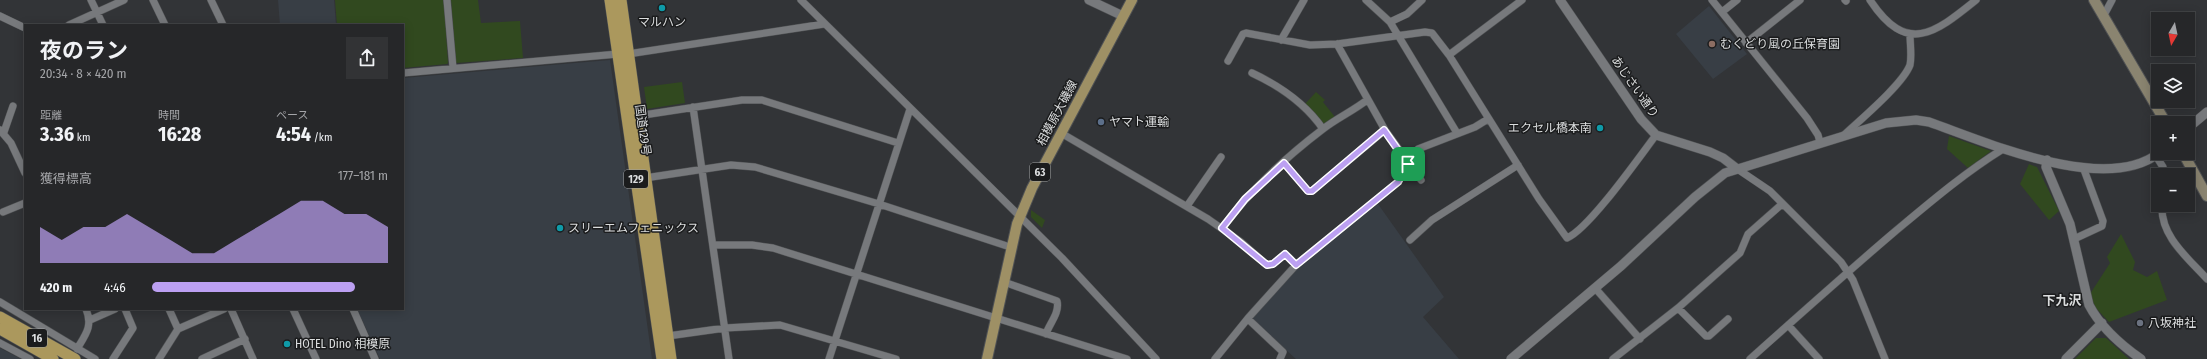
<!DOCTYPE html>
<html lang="ja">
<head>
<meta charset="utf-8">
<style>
	body { margin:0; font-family:"Fira Sans Condensed","Noto Sans JP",sans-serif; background:#323335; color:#f1f3f6; height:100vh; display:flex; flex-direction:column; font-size:15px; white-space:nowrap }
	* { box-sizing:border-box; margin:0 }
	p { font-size:13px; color:#a4a5a8 }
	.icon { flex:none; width:22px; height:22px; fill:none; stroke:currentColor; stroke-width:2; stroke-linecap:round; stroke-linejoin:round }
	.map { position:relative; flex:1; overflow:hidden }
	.side { position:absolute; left:24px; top:24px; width:380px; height:286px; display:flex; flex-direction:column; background:#262729; border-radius:0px; box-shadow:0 2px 10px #0003,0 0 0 1px #424446 }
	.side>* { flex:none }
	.needle { width:26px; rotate:189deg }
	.buttons { position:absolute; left:2151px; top:12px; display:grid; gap:8px }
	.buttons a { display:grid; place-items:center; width:44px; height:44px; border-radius:0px; background:#262729; box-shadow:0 2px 10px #0003,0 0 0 1px #424446; font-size:20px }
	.pin { position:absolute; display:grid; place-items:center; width:34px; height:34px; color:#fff; margin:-17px; border-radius:8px; box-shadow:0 2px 6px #0006 }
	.round { display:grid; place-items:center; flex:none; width:42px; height:42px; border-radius:0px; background:#323335 }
	.overview { display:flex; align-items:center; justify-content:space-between; height:68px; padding:0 16px }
	h1 { font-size:22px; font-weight:700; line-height:30px }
	.stats { display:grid; grid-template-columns:repeat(3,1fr); gap:6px; height:68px; padding:4px 16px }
	.stats div { display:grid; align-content:center }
	.stats b { font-size:20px; font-weight:700 }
	.stats small { font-size:11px; font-weight:400 }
	.stats p { font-size:11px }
	.chart { height:112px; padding:8px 16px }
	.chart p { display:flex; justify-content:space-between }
	.chart svg { width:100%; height:72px; margin-top:4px; fill:#bca0f2; opacity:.7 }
	ul { padding:0 16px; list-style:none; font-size:13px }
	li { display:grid; grid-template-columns:64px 48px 1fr; align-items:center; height:30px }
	li i { height:10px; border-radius:5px; background:#bca0f2 }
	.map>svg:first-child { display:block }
	.built { fill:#383e45 }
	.green { fill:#31491f }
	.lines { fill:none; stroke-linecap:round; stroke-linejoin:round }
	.minor-casing { stroke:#505254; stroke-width:8 }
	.tertiary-casing { stroke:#505254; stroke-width:10 }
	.secondary-casing { stroke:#505254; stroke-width:12 }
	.primary-casing { stroke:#505254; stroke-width:12 }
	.trunk-casing { stroke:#505254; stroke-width:12 }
	.minor { stroke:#77797c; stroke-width:7 }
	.tertiary { stroke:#77797c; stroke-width:9 }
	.secondary { stroke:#8a8470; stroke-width:10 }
	.primary { stroke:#9e9065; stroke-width:10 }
	.trunk { stroke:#ab985d; stroke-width:11 }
	.route-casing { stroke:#fff; stroke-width:8 }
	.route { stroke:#bca0f2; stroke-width:5 }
	.culture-dot { fill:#0f9aa8; stroke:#1b1c1d; stroke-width:1.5 }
	.education-dot { fill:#8d6e63; stroke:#1b1c1d; stroke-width:1.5 }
	.service-dot { fill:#5c6f8a; stroke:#1b1c1d; stroke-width:1.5 }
	.worship-dot { fill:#6b7280; stroke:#1b1c1d; stroke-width:1.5 }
	.labels { text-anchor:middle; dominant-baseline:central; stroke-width:3; stroke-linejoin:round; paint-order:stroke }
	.shield { fill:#1b1c1d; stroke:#a1a3a4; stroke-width:1 }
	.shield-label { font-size:11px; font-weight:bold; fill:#dbddde }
	.poi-label { font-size:12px; fill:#dbddde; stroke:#1b1c1d; text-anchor:start }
	.street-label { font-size:12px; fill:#dbddde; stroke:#1b1c1d }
	.neighbourhood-label { font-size:13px; font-weight:bold; fill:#dbddde; stroke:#1b1c1d }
</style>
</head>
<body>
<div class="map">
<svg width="2207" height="359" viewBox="0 0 2207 359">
	<rect width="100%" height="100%" fill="#323437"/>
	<path class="built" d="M278,0H334L336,25H280Z
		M1709,6L1747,54L1713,79L1676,34Z
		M610,60L652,359H380L357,309H403V78Z
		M1378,204L1444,297L1423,317L1459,359H1296L1251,318L1298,266Z
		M0,348L21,359H0Z"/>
	<path class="green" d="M335,0H444L448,63L447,64L403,68V25H337Z
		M451,0H478L481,23L520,21L523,58L456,63Z
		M682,82L685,103L647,109L644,87Z
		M1316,92L1325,100L1323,102L1335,117L1326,123H1322L1305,104Z
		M1949,136L1991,151L1968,168L1947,149Z
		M2029,164L2037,167L2059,211L2049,220L2020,184Z
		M1031,210L1045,220L1042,228L1031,217Z
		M2121,234L2135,262L2133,270L2147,277L2157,271L2167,300L2109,322L2095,307L2090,294L2110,263L2107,257Z
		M2096,338H2106L2129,359H2075Z"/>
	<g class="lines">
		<g class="minor-casing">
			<path id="minor" d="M91,0L103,25
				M153,0L165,25
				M211,0L223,25
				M447,0L453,68
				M801,0L1062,258L1156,359
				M1366,0L1390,22L1457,133
				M1712,0L1807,118L1818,135L1820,142
				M1845,0L1846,1
				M1870,0C1907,56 1935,33 1976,0
				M1722,12L1737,0
				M2104,15L2112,0
				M0,16L25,28
				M1390,22L1407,14L1422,0
				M69,25L124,0
				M1281,40L1304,0
				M1746,43L1800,0
				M1337,44L1385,130L1421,180
				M628,54L824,24
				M1449,55L1522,0
				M1228,61L1243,34L1246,33L1310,45L1337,44L1425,32L1432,33L1449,55L1539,199L1567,238C1589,229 1640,156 1656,135
				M403,73L618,54
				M1252,73C1280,86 1305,103 1323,129
				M693,107L729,359
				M637,116L742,100H762L898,143
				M0,130L11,143L25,173
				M4,132L13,106
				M1061,133L1208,219L1241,242L1267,265L1273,264L1285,254L1296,265
				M1844,135C1860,120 1903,84 1910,65C1912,56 1910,44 1910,34
				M2156,156L2163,167L2164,175
				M1284,163L1308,191H1312L1385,130
				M1736,168L1770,191L1841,262L1853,280L1885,359
				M645,178L731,165L755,167L879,204L1010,247
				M2162,205C2160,236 2188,258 2207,279
				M1187,206L1221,157
				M3,212L25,203
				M1222,228C1250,191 1286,157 1323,129C1337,118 1353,111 1367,100
				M2074,239L2102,226L2103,221L2083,167
				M1410,240L1432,220L1518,165
				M713,245H752L773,248L1127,359
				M1004,282L1057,301C1060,313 1049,324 1046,334
				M1595,288L1640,339
				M0,302L95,359
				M1678,308L1706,336H1709L1728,319
				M231,309L253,359
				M293,309L316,359
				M353,309L375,359
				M1248,319L1283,352L1280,359
				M90,320L115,309
				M1788,325L1819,359
				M178,329L224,309
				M668,336L725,328L780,325L896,359
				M0,343L30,359
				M77,349C86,334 93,326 86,309
				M113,359L133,328L125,309
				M159,359L178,329L169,309
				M202,359L245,339
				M829,359L910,109
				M1215,359L1249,317L1296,265L1398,182L1418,149L1475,127L1488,119
				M1613,359L1678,308L1740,253L1748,234L1782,204
				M1750,359C1797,317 1844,275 1892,234C1928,204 1964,173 2003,149"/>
		</g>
		<g class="tertiary-casing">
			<path id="tertiary" d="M1089,0L1123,16
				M1560,0L1641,119L1656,135L1710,152L1723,158L1736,168
				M2188,128L2207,112
				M2047,160L2046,167L2070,224L2089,305C2100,326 2121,345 2141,359
				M1511,359L1621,266L1695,197L1725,173L1886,123L1916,120L1929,122C1986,142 2105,195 2159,153
				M2066,359L2102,323"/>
		</g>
		<g class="secondary-casing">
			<path id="secondary" d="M2094,0L2166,123
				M2183,153L2207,196"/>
		</g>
		<g class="primary-casing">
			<path id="primary" d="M987,359L1017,224L1032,188L1132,0"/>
		</g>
		<g class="trunk-casing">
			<path id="trunk" d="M610,0L662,359
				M621,0L671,359
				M0,317L75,359
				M0,329L53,359"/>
		</g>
		<use href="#minor" class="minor"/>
		<use href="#tertiary" class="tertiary"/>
		<use href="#secondary" class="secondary"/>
		<use href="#primary" class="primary"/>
		<use href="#trunk" class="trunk"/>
	</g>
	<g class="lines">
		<g class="route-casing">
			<path id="route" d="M1384,130L1408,164L1398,182L1296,265L1285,254L1273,264L1267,265L1222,228L1245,199L1284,163L1308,191H1312Z"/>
		</g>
		<use href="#route" class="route"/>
	</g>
	<g class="culture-dot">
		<circle cx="662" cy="8" r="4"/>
		<circle cx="1600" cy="128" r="4"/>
		<circle cx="560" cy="228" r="4"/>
		<circle cx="287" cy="344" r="4"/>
	</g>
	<circle class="education-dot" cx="1712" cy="44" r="4"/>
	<circle class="service-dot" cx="1101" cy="122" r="4"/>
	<circle class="worship-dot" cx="2140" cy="323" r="4"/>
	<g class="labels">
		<g class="shield">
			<rect x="1030" y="163" width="20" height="18" rx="3"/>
			<rect x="624" y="170" width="24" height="18" rx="3"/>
			<rect x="27" y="329" width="20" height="18" rx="3"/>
		</g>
		<g class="shield-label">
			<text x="1040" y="172">63</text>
			<text x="636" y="179">129</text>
			<text x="37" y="338">16</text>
		</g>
		<g class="poi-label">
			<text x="662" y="22" text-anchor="middle">マルハン</text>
			<text x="1720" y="44">むくどり風の丘保育園</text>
			<text x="1109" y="122">ヤマト運輸</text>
			<text x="1592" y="128" text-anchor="end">エクセル橋本南</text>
			<text x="568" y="228">スリーエムフェニックス</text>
			<text x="2148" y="323">八坂神社</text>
			<text x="295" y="344">HOTEL Dino 相模原</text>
		</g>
		<g class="street-label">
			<text transform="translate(1635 87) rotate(55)">あじさい通り</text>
			<text transform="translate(1057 113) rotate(-62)">相模原大磯線</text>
			<text transform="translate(643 130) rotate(82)">国道129号</text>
		</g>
		<g class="neighbourhood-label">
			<text x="2062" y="300">下九沢</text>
		</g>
	</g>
</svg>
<div class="buttons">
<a><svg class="needle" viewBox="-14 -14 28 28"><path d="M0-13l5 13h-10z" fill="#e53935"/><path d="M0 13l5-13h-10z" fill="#a4a5a8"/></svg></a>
<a><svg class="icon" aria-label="layers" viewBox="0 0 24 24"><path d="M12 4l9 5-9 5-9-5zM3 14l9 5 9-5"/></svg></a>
<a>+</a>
<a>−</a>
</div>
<div class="pin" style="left:1408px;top:164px;background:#1e9e55"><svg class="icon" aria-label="arrive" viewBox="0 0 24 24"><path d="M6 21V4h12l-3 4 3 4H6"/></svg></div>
<section class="side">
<div class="overview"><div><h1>夜のラン</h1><p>20:34 · 8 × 420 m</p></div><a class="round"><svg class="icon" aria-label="share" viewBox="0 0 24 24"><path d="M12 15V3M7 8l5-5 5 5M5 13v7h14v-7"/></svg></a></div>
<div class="stats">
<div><p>距離</p><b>3.36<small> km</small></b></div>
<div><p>時間</p><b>16:28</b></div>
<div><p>ペース</p><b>4:54<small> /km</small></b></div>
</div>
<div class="chart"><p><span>獲得標高</span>177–181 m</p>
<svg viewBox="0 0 160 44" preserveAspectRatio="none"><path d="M0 44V22L10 30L20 22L30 22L40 14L50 22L60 30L70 38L80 38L90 30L100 22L110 14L120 6L130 6L140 14L150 14L160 22V44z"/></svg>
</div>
<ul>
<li><b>420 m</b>4:46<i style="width:86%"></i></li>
</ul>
</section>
</div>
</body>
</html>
